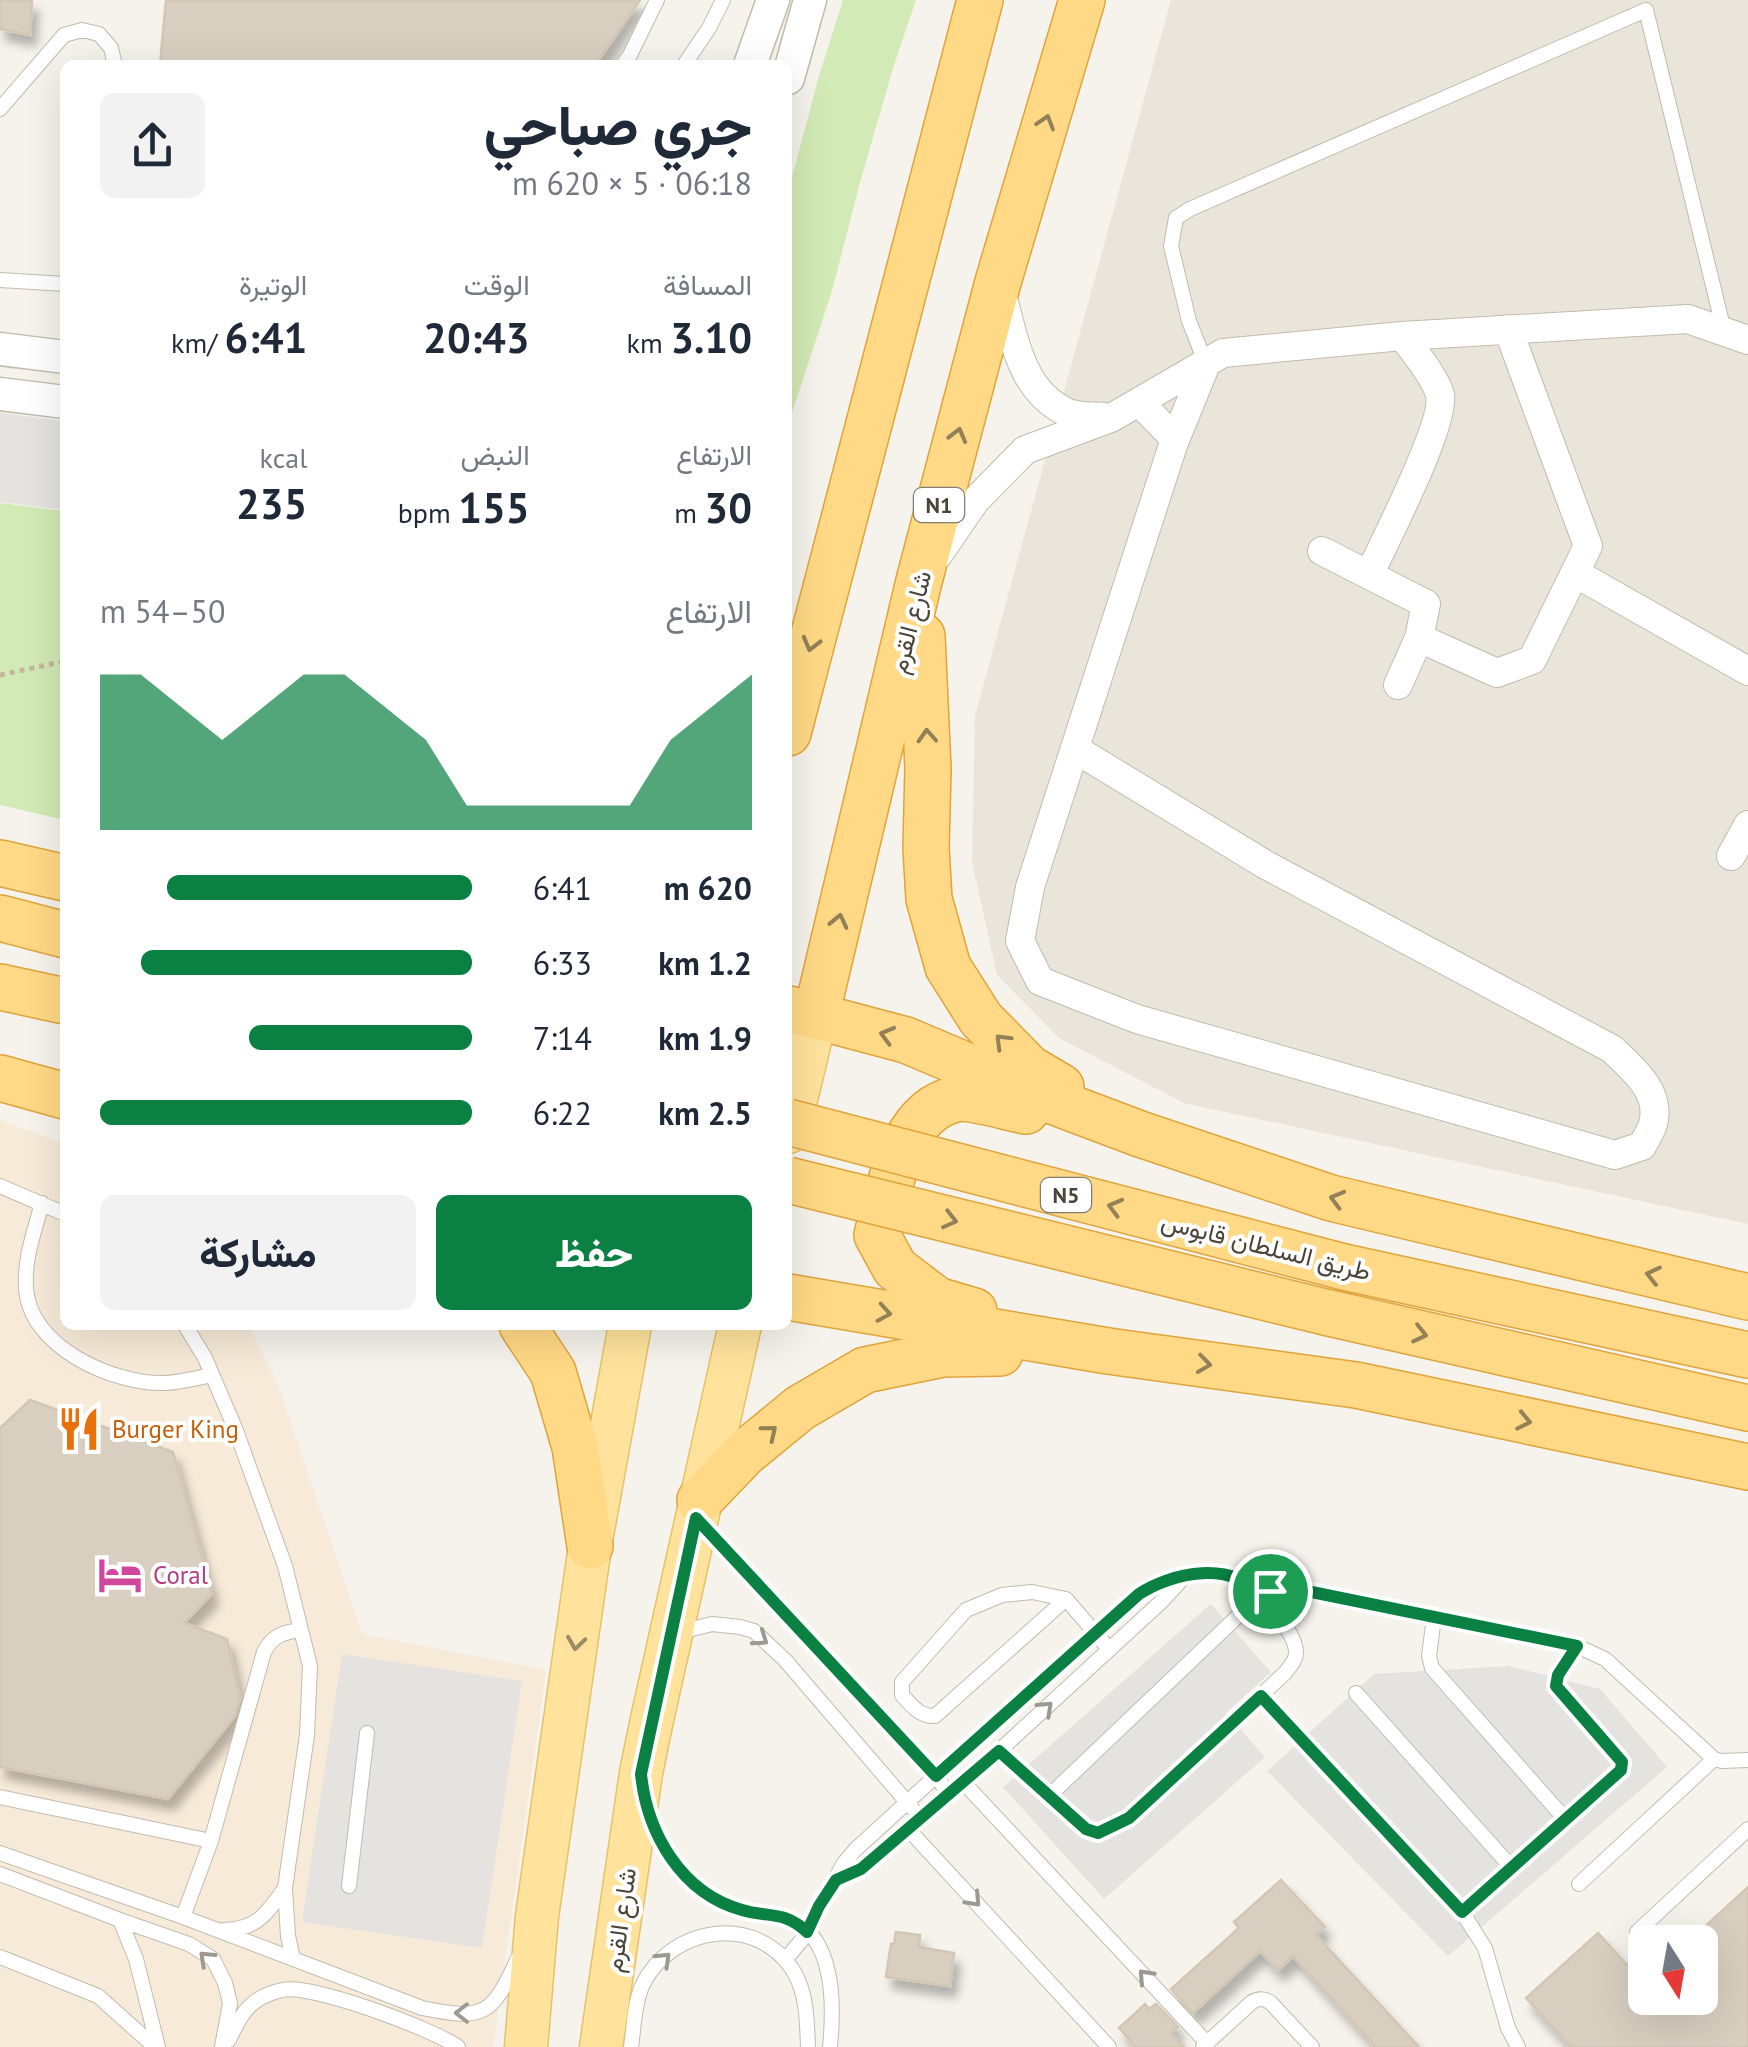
<!DOCTYPE html>
<html lang="ar">
<head>
<meta charset="utf-8">
<style>
	body { margin:0; font-family:"PT Sans",Vazirmatn,sans-serif; background:#f2f2f3; color:#1f2937; direction:rtl; height:100vh; display:flex; flex-direction:column; font-size:38px; white-space:nowrap }
	* { box-sizing:border-box; margin:0 }
	p { font-size:32px; color:#747a83 }
	.icon { flex:none; width:55px; height:55px; fill:none; stroke:currentColor; stroke-width:2; stroke-linecap:round; stroke-linejoin:round }
	.map { position:relative; flex:1; overflow:hidden; direction:ltr }
	.side { position:absolute; left:60px; top:60px; width:732px; height:1270px; display:flex; flex-direction:column; background:#fff; border-radius:15px; box-shadow:0 10px 40px #0002; direction:rtl }
	.side>* { flex:none }
	.needle { width:65px; rotate:169deg }
	.fabs { position:absolute; left:1628px; top:1925px; display:grid; gap:20px }
	.fabs a { display:grid; place-items:center; width:90px; height:90px; border-radius:15px; background:#fff; box-shadow:0 10px 40px #0002; font-size:50px }
	.pin { position:absolute; display:grid; place-items:center; width:85px; height:85px; color:#fff; margin:-42px; border:5px solid #fff; border-radius:50%; box-shadow:0 2px 10px #0007 }
	.round { display:grid; place-items:center; flex:none; width:105px; height:105px; border-radius:15px; background:#f2f2f3 }
	.overview { display:flex; align-items:center; justify-content:space-between; height:170px; padding:0 40px }
	h1 { font-size:55px; font-weight:800; line-height:75px }
	.metrics { display:grid; grid-template-columns:repeat(3,1fr); gap:15px; height:170px; padding:10px 40px }
	.metrics div { display:grid; align-content:center }
	.metrics b { font-size:42px; font-weight:800 }
	.metrics small { font-size:28px; font-weight:400 }
	.metrics p { font-size:28px }
	.chart { height:280px; padding:20px 40px }
	.chart p { display:flex; justify-content:space-between }
	.chart svg { width:100%; height:180px; margin-top:10px; fill:#0b8043; opacity:.7 }
	.action { display:flex; gap:20px; margin-top:auto; padding:20px 40px }
	.action a { flex:1; height:115px; border-radius:15px; background:#0b8043; color:#fff; font-size:40px; font-weight:800; line-height:115px; text-align:center }
	.action a+a { background:#f2f2f3; color:#1f2937 }
	ul { padding:0 40px; list-style:none; font-size:32px }
	li { display:grid; grid-template-columns:160px 120px 1fr; align-items:center; height:75px }
	li i { height:25px; border-radius:12px; background:#0b8043 }
	.map>svg:first-child { display:block }
	.residential { fill:#eae5da }
	.commercial { fill:#f7ead8 }
	.park { fill:#d2eab5 }
	.parking { fill:#e5e3e0 }
	.building { fill:#d8cfc1; stroke:#d3c7b4; stroke-width:2.5; filter:url(#shadow) }
	.lines { fill:none; stroke-linecap:round; stroke-linejoin:round }
	.service-casing { stroke:#c2bbae; stroke-width:16 }
	.minor-casing { stroke:#c2bbae; stroke-width:30 }
	.tertiary-casing { stroke:#c2bbae; stroke-width:35 }
	.primary-casing { stroke:#e6c16a; stroke-width:45 }
	.trunk-casing { stroke:#e0a43c; stroke-width:48 }
	.path { stroke:#c4b79f; stroke-width:5; stroke-dasharray:5 5; stroke-linecap:butt }
	.service { stroke:#fff; stroke-width:14 }
	.minor { stroke:#fff; stroke-width:28 }
	.tertiary { stroke:#fff; stroke-width:32 }
	.primary { stroke:#ffe39c; stroke-width:42 }
	.trunk { stroke:#ffd985; stroke-width:45 }
	.trunk-bridge-casing { stroke:#e0a43c; stroke-width:48; stroke-linecap:butt }
	.trunk-bridge { stroke:#ffd985; stroke-width:45 }
	.oneway { stroke:#938057 }
	.oneway2 { stroke:#9c9892 }
	.oneway3 { stroke:#9c8c66 }
	.route-casing { stroke:#fff; stroke-width:20 }
	.route { stroke:#0b8043; stroke-width:12 }
	.labels { text-anchor:middle; dominant-baseline:central; stroke-width:8; stroke-linejoin:round; paint-order:stroke }
	.shield { fill:#fff; stroke:#817c74; stroke-width:2.5 }
	.shield-label { font-size:22px; font-weight:bold; fill:#4b4439 }
	.street-label { font-size:25px; fill:#4b4439; stroke:#fff }
	.food-label { font-size:25px; fill:#c56008; stroke:#fff; text-anchor:start }
	.hotel-label { font-size:25px; fill:#b23c85; stroke:#fff; text-anchor:start }
</style>
</head>
<body>
<div class="map">
<svg width="1748" height="2047" viewBox="0 0 1748 2047">
	<defs>
		<filter id="shadow"><feDropShadow dx="6" dy="11" stdDeviation="5" flood-color="#0004"/></filter>
	</defs>
	<rect width="100%" height="100%" fill="#f6f3ec"/>
	<path class="residential" d="M1171,0H1748V1224L1184,1103L1059,1038L997,975L972,862L975,716Z"/>
	<path class="commercial" d="M0,1120L62,1143L65,1167V1325H248L250,1328L278,1385L362,1634L546,1670L493,2047H0Z"/>
	<path class="park" d="M843,0H916L893,68L859,186L832,291L788,425V192L819,76Z
		M0,503L65,511V820L0,805Z"/>
	<path class="parking" d="M0,413L65,421V510L0,502Z
		M1211,1604L1271,1672L1226,1713L1265,1757L1104,1899L1003,1787Z
		M342,1654L522,1681L482,1948L302,1922Z
		M1509,1666L1600,1689L1667,1767L1448,1956L1267,1771L1374,1674Z"/>
	<path class="building" d="M0,0H32L30,35L0,29Z
		M166,0H640L598,61L593,65H160Z
		M30,1400L173,1452L212,1594L184,1623L227,1639L240,1698L235,1716L168,1799L0,1767V1428Z
		M1281,1880L1325,1927L1316,1935L1419,2047H1376L1293,1956L1278,1970L1260,1951L1193,2013L1171,1989L1239,1928L1234,1922Z
		M1748,1887V2047H1571L1526,1998L1598,1933L1645,1985V1998H1700V1931Z
		M896,1932L920,1935L919,1947L954,1953L950,1986L886,1977L891,1944H894Z
		M1145,2004L1149,2009L1156,2004L1178,2027L1171,2033L1184,2047H1136L1119,2028Z"/>
	<g class="lines">
		<g class="service-casing">
			<path id="service" d="M623,65L630,55L657,0
				M684,65L709,28L723,0
				M0,109L64,35L82,30L99,34L111,48L115,65
				M0,280L65,284
				M1206,364L1189,321L1171,246L1176,218L1190,209L1646,10L1724,331
				M0,1186L65,1214
				M42,1203C35,1230 24,1258 26,1287C28,1347 114,1385 166,1383C181,1382 197,1378 212,1375
				M185,1325L205,1358L235,1428L285,1566L310,1666L307,1735L285,1888L288,1936L293,1959
				M702,1526L950,1793
				M1066,1599L935,1716C920,1717 911,1705 902,1695V1682L966,1610L1002,1595L1032,1592L1066,1599L1109,1649
				M1434,1617L1429,1656L1432,1668L1566,1820
				M680,1632L712,1624L740,1627L754,1631L785,1660L912,1808
				M1356,1693L1512,1868
				M1261,1695L1462,1912L1621,1770L1622,1761L1557,1686L1558,1675L1577,1646
				M963,1782L1207,2043L1203,2047
				M1049,1796L1259,1596L1270,1591L1292,1588L1577,1646L1605,1659L1714,1759L1722,1761L1748,1760
				M0,1797L211,1841L183,1917
				M648,1812C660,1852 692,1893 733,1908C750,1914 769,1911 786,1917C836,1935 834,2005 830,2047
				M908,1829L1109,2047
				M211,1841L264,1652C272,1636 283,1632 301,1630
				M0,1853L183,1917L422,2008C485,2021 492,2015 518,1958
				M0,1874L120,1920L189,1944L213,1959L225,1983L230,2003L222,2047
				M837,1880L861,1869L987,1762L1162,1601L1185,1576
				M1579,1884L1714,1759
				M349,1886L367,1733
				M1462,1912L1485,1948L1508,2028L1518,2047
				M120,1920L136,1959L158,2047
				M224,1930C258,1929 266,1914 285,1888
				M1637,1932L1748,1829
				M0,1957L98,1996L155,2047
				M785,1960L801,1941L844,1863L856,1849L1018,1701L1149,1587C1174,1576 1207,1569 1234,1576C1253,1582 1297,1632 1296,1653C1296,1661 1290,1666 1285,1673L1129,1818L1099,1833L1086,1829L999,1751
				M229,2040C241,2013 251,1997 282,1990C310,1983 433,2029 458,2047
				M1207,2043L1252,2002C1259,1998 1264,1998 1271,2003L1312,2047
				M631,2047C634,2027 634,2005 642,1986C670,1926 757,1912 794,1972C807,1994 807,2022 808,2047"/>
		</g>
		<g class="minor-casing">
			<path id="minor" d="M1001,291C1014,336 1019,389 1066,412C1076,417 1092,416 1104,417
				M1139,402L1175,439
				M1322,551L1426,604L1419,638L1398,685
				M938,555L975,501L1025,450L1111,418L1223,353L1402,336L1688,319L1748,340
				M1575,573L1748,671
				M1369,575C1384,543 1446,423 1440,395C1436,379 1413,349 1402,336
				M1419,638L1497,673L1532,660L1588,546L1508,329
				M1075,749L1266,865L1612,1049C1632,1068 1662,1092 1653,1124C1651,1131 1646,1139 1642,1146L1615,1155L1137,1019L1040,981L1020,941L1030,887L1173,445L1206,364
				M1731,856L1748,825"/>
		</g>
		<g class="tertiary-casing">
			<path id="tertiary" d="M750,65L773,0
				M788,78L810,0
				M0,349L65,357
				M0,394L65,402"/>
		</g>
		<g class="primary-casing">
			<path id="primary" d="M788,1132L816,1016
				M526,2047L537,1916L590,1546L630,1325
				M601,2047L641,1773L651,1724L740,1325"/>
		</g>
		<g class="trunk-casing">
			<path id="trunk" d="M922,636L928,769L926,848L929,899L948,967L981,1019L1029,1068L1061,1087
				M788,733L980,0
				M0,863L65,878
				M0,918L65,935
				M0,987L65,1001
				M789,1009L906,1040L1031,1093L1140,1134L1331,1198L1748,1297
				M816,1016L919,581L998,282L1082,0
				M0,1078L65,1096
				M1344,1267L1748,1355
				M788,1297L1108,1351L1356,1385L1748,1467
				M974,1311L937,1300L895,1268L877,1235C890,1188 900,1111 956,1099C970,1096 1009,1108 1026,1111
				M1325,1312L1748,1408
				M522,1325L553,1372L575,1447L590,1546
				M700,1500L744,1454L800,1408L865,1370L943,1354L1000,1353"/>
		</g>
		<path class="path" d="M0,675L65,661"/>
		<use href="#service" class="service"/>
		<use href="#minor" class="minor"/>
		<use href="#tertiary" class="tertiary"/>
		<use href="#primary" class="primary"/>
		<use href="#trunk" class="trunk"/>
		<g class="trunk-bridge-casing">
			<path id="trunk-bridge" d="M788,1122L1344,1267
				M788,1180L1325,1312"/>
		</g>
		<use href="#trunk-bridge" class="trunk-bridge"/>
	</g>
	<defs><path id="oneway-chevron" d="M-2-3.5L2.5 0L-2 3.5" fill="none" stroke-width="1.6" stroke-linecap="round" stroke-linejoin="round" transform="scale(2.5)"/></defs>
	<g class="oneway">
		<use href="#oneway-chevron" transform="translate(1046 122) rotate(-73)"/>
		<use href="#oneway-chevron" transform="translate(958 435) rotate(-75)"/>
		<use href="#oneway-chevron" transform="translate(811 644) rotate(105)"/>
		<use href="#oneway-chevron" transform="translate(927 736) rotate(-93)"/>
		<use href="#oneway-chevron" transform="translate(839 921) rotate(-77)"/>
		<use href="#oneway-chevron" transform="translate(887 1035) rotate(-165)"/>
		<use href="#oneway-chevron" transform="translate(1002 1041) rotate(-135)"/>
		<use href="#oneway-chevron" transform="translate(1337 1199) rotate(-165)"/>
		<use href="#oneway-chevron" transform="translate(1115 1207) rotate(-165)"/>
		<use href="#oneway-chevron" transform="translate(950 1220) rotate(14)"/>
		<use href="#oneway-chevron" transform="translate(1653 1275) rotate(-167)"/>
		<use href="#oneway-chevron" transform="translate(884 1313) rotate(10)"/>
		<use href="#oneway-chevron" transform="translate(1420 1334) rotate(13)"/>
		<use href="#oneway-chevron" transform="translate(1204 1364) rotate(8)"/>
		<use href="#oneway-chevron" transform="translate(1524 1421) rotate(12)"/>
		<use href="#oneway-chevron" transform="translate(770 1432) rotate(-39)"/>
	</g>
	<g class="oneway2">
		<use href="#oneway-chevron" transform="translate(761 1639) rotate(35)"/>
		<use href="#oneway-chevron" transform="translate(1046 1708) rotate(-43)"/>
		<use href="#oneway-chevron" transform="translate(974 1900) rotate(47)"/>
		<use href="#oneway-chevron" transform="translate(206 1958) rotate(-137)"/>
		<use href="#oneway-chevron" transform="translate(664 1959) rotate(-44)"/>
		<use href="#oneway-chevron" transform="translate(1145 1976) rotate(-133)"/>
		<use href="#oneway-chevron" transform="translate(462 2013) rotate(-180)"/>
	</g>
	<use class="oneway3" href="#oneway-chevron" transform="translate(576 1643) rotate(98)"/>
	<g class="lines">
		<g class="route-casing">
			<path id="route" d="M696,1518L936,1776L1139,1594C1173,1572 1232,1560 1260,1596L1270,1591L1292,1588L1577,1646L1558,1675L1556,1686L1622,1762L1621,1770L1462,1912L1261,1696L1129,1818L1098,1833L1086,1829L999,1751L861,1869L836,1880L819,1906L807,1932C784,1910 768,1918 742,1910C681,1893 647,1833 641,1774Z"/>
		</g>
		<use href="#route" class="route"/>
	</g>
	<defs>
		<g id="restaurant-bare" transform="scale(3.45)"><path d="M-5-6h1v4h1v-4h1v4h1v-4h1v5L-1.5 .5V6h-2V.5L-5-1ZM5-6V6H3V1.5H1.5Q1.5-4 5-6Z" fill="#e8710a" stroke="#fff" stroke-width="2.5" paint-order="stroke"/></g>
		<g id="hotel-bare" transform="scale(3.45)"><path d="M-6-4.5h1.5V1H6V5H4.5V3h-9V5H-6ZM-4 0a1.8 1.8 0 1 1 3.6 0ZM.5 0V-2.5h3Q6-2.5 6 0Z" fill="#d1479c" stroke="#fff" stroke-width="2.5" paint-order="stroke"/></g>
	</defs>
	<g fill-rule="evenodd">
		<use href="#restaurant-bare" x="79" y="1429"/>
		<use href="#hotel-bare" x="120" y="1575"/>
	</g>
	<g class="labels">
		<g class="shield">
			<rect x="914" y="488" width="50" height="34" rx="8"/>
			<rect x="1041" y="1178" width="50" height="34" rx="8"/>
		</g>
		<g class="shield-label">
			<text x="939" y="505">N1</text>
			<text x="1066" y="1195">N5</text>
		</g>
		<g class="street-label">
			<text transform="translate(910 622) rotate(-76)">شارع القرم</text>
			<text transform="translate(1266 1246) rotate(14)">طريق السلطان قابوس</text>
			<text transform="translate(620 1920) rotate(-82)">شارع القرم</text>
		</g>
		<g class="food-label">
			<text x="112" y="1429">Burger King</text>
		</g>
		<g class="hotel-label">
			<text x="153" y="1575">Coral</text>
		</g>
	</g>
</svg>
<div class="fabs">
<a><svg class="needle" viewBox="-14 -14 28 28"><path d="M0-13l5 13h-10z" fill="#e53935"/><path d="M0 13l5-13h-10z" fill="#747a83"/></svg></a>
</div>
<div class="pin" style="left:1270px;top:1591px;background:#1e9e55"><svg class="icon" aria-label="arrive" viewBox="0 0 24 24"><path d="M6 21V4h12l-3 4 3 4H6"/></svg></div>
<section class="side">
<div class="overview"><div><h1>جري صباحي</h1><p>06:18 · 5 × 620 m</p></div><a class="round"><svg class="icon" aria-label="share" viewBox="0 0 24 24"><path d="M12 15V3M7 8l5-5 5 5M5 13v7h14v-7"/></svg></a></div>
<div class="metrics">
<div><p>المسافة</p><b>3.10<small> km</small></b></div>
<div><p>الوقت</p><b>20:43</b></div>
<div><p>الوتيرة</p><b>6:41<small> /km</small></b></div>
</div>
<div class="metrics">
<div><p>الارتفاع</p><b>30<small> m</small></b></div>
<div><p>النبض</p><b>155<small> bpm</small></b></div>
<div><p>kcal</p><b>235</b></div>
</div>
<div class="chart"><p><span>الارتفاع</span>50–54 m</p>
<svg viewBox="0 0 160 44" preserveAspectRatio="none"><path d="M0 44V6L10 6L20 14L30 22L40 14L50 6L60 6L70 14L80 22L90 38L100 38L110 38L120 38L130 38L140 22L150 14L160 6V44z"/></svg>
</div>
<ul>
<li><b>620 m</b>6:41<i style="width:82%"></i></li>
<li><b>1.2 km</b>6:33<i style="width:89%"></i></li>
<li><b>1.9 km</b>7:14<i style="width:60%"></i></li>
<li><b>2.5 km</b>6:22<i style="width:100%"></i></li>
</ul>
<div class="action"><a>حفظ</a><a>مشاركة</a></div>
</section>
</div>
</body>
</html>
